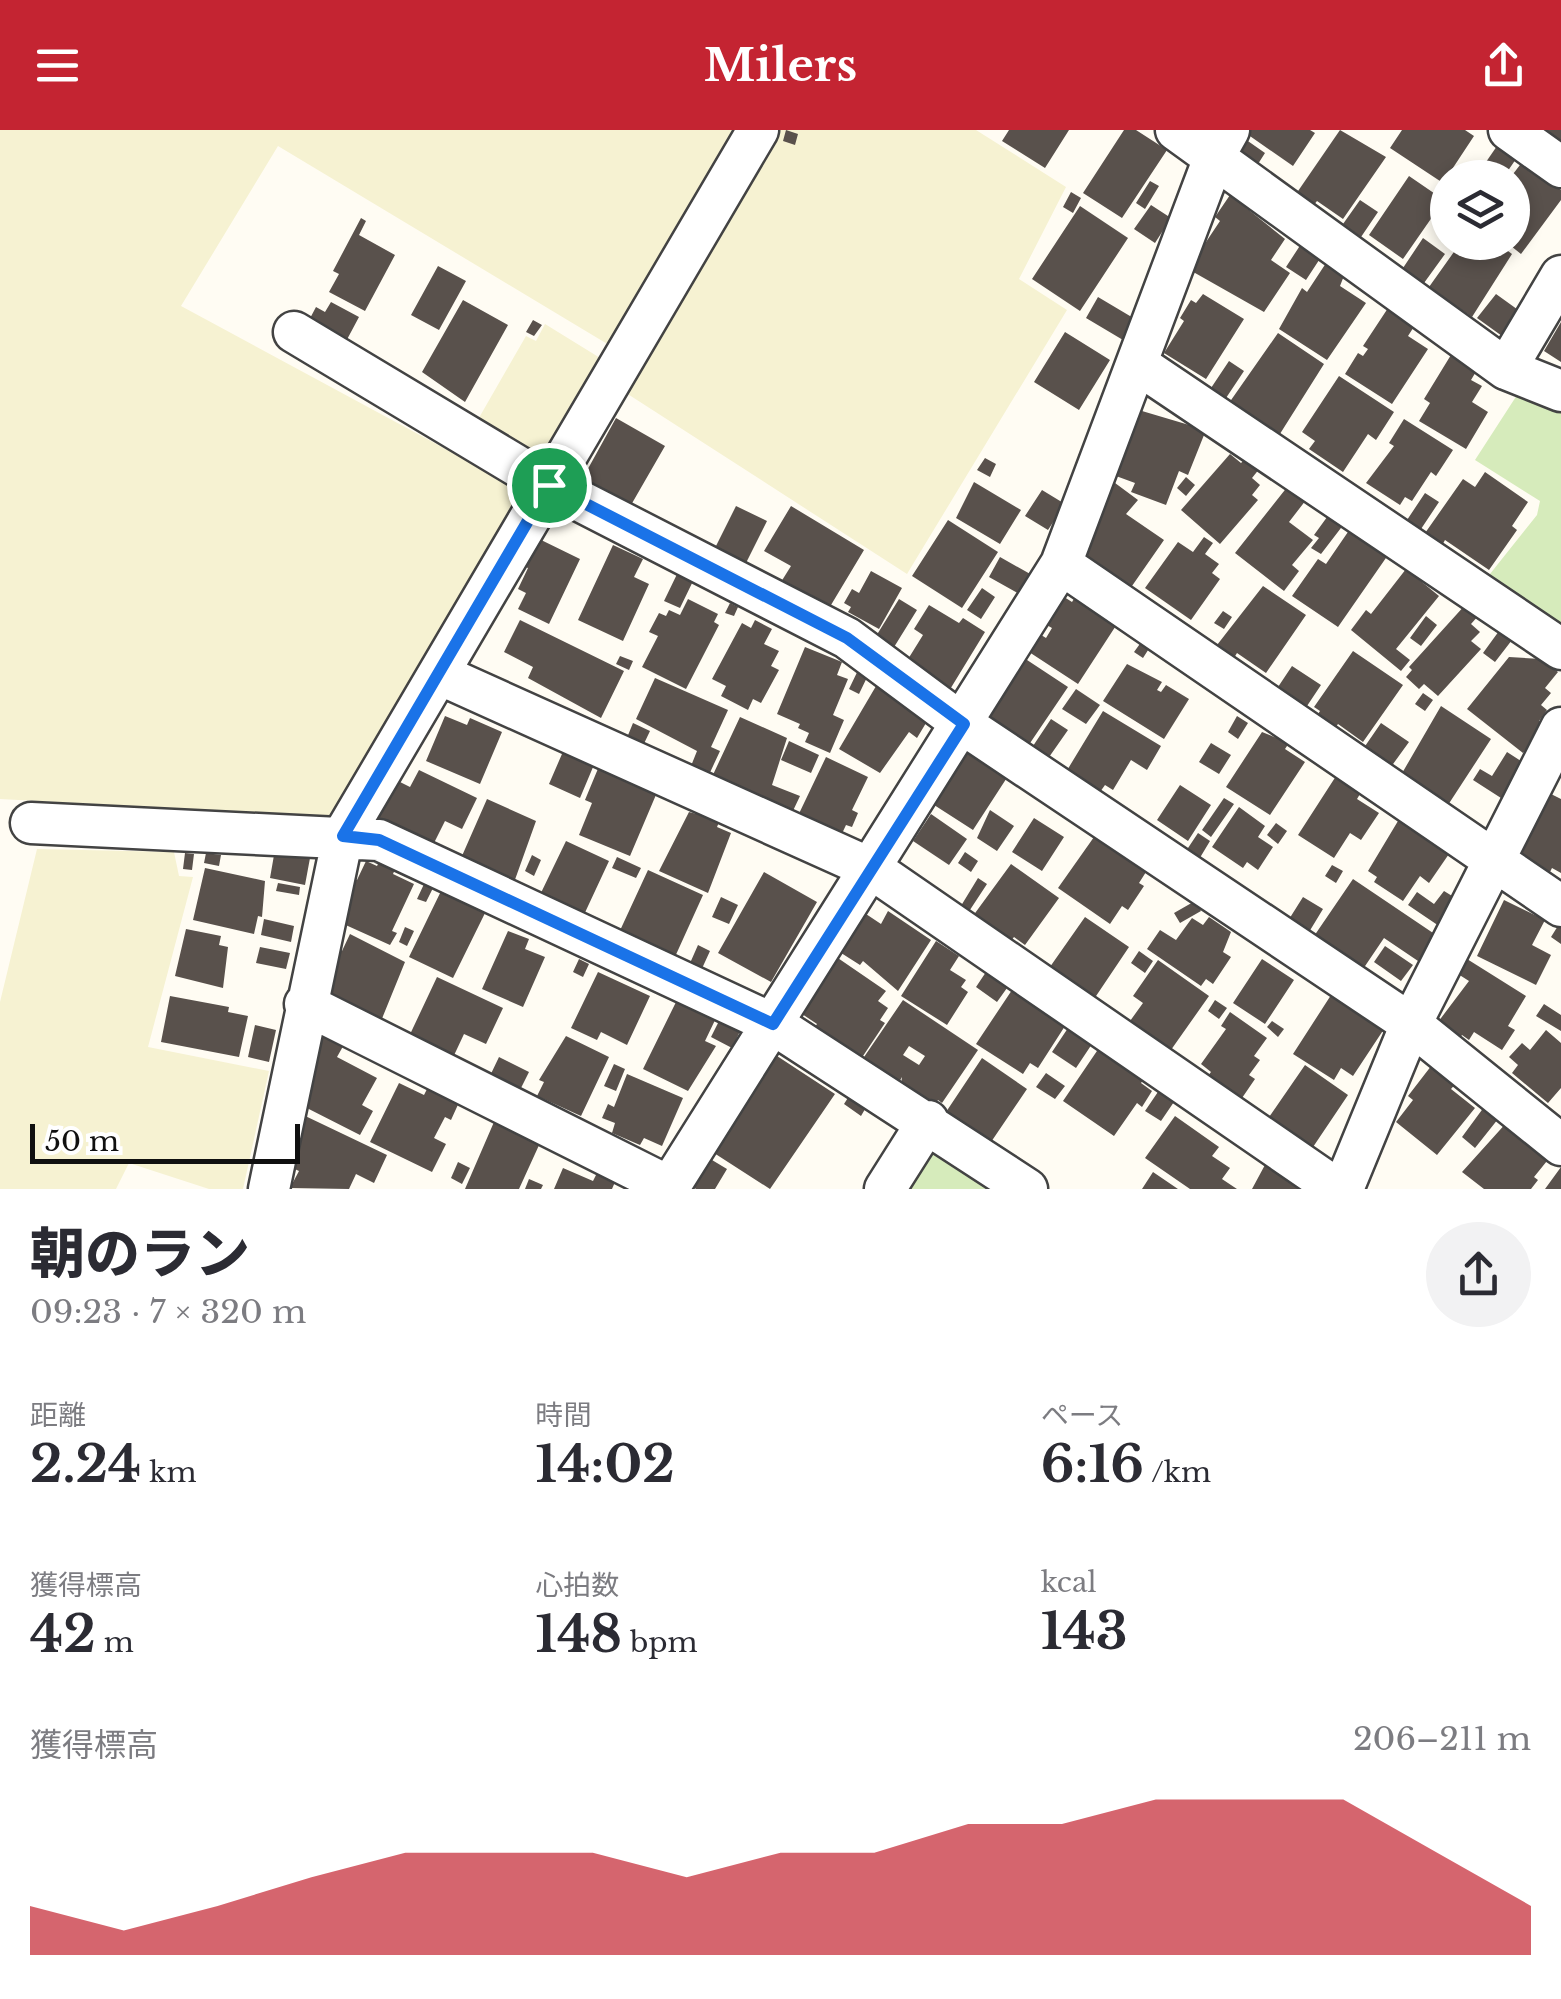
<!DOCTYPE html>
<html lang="ja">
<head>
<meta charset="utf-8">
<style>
	body { margin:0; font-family:"Libre Baskerville","Noto Sans JP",serif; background:#f2f2f3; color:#2b2b33; height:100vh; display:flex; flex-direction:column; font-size:38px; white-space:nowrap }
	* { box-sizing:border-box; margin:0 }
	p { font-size:32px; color:#7c7c81 }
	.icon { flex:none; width:55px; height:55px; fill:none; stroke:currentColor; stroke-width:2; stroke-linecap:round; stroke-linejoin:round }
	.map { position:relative; height:1059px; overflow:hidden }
	.sheet { display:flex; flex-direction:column; background:#fff; flex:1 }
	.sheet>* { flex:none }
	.tools { position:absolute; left:1430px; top:30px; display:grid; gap:20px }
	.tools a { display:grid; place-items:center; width:100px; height:100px; border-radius:50%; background:#fff; box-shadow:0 5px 15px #0003; font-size:50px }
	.scale { position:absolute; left:30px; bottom:25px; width:270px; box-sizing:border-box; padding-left:10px; border:5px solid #101010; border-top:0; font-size:28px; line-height:35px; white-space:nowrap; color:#101010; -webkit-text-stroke:8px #fff; paint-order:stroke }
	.pin { position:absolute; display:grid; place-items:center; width:85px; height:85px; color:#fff; margin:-42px; border:5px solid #fff; border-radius:50%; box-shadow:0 2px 10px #0007 }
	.round { display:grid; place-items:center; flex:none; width:105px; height:105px; border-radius:52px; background:#f2f2f3 }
	.summary { display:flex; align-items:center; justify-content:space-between; height:170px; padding:0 30px }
	h1 { font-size:55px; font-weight:800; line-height:75px }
	.metrics { display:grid; grid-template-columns:repeat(3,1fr); gap:15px; height:170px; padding:10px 30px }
	.metrics div { display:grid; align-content:center }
	.metrics b { font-size:50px; font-weight:800 }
	.metrics small { font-size:28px; font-weight:400 }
	.metrics p { font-size:28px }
	.chart { height:280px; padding:20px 30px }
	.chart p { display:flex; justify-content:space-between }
	.chart svg { width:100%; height:180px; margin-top:10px; fill:#c42432; opacity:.7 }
	header { display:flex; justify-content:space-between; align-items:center; height:130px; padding:0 30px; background:#c42432; color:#fff; font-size:45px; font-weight:800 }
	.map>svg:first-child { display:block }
	.farmland { fill:#f6f2d2 }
	.green { fill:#d6ebbb }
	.building { fill:#59514c; fill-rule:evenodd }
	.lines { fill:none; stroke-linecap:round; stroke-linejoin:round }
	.street-casing { stroke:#434343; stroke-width:45 }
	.street { stroke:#fff; stroke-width:40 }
	.route-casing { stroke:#fff; stroke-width:20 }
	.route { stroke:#1a73e8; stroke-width:12 }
</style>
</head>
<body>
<header><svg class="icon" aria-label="menu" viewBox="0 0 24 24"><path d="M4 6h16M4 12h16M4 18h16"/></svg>Milers<svg class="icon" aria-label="share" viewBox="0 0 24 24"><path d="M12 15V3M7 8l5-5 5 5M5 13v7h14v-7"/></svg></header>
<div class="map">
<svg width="1561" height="1059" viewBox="0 0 1561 1059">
	<rect width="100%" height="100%" fill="#fffcf3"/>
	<path class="farmland" d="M0,0H734L609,215L278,16L181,176L527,363L333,687L0,669Z
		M779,0H976L1066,57L1019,149L1067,180L907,444L623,261Z
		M545,194L605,231L554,319L526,321L476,293L526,206L536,211Z
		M37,719L174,722L179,746L193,747L148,917L269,941L243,1059H209L129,1033L116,1059H0V872Z"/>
	<path class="green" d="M1519,262L1561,278V496L1486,449L1537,385L1540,371L1475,330Z
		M934,1021L991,1059H908Z"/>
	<path class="building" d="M786,0L798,4L795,15L783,11Z
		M1009,0H1069L1045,38L1002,11Z
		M1124,0H1136L1167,20L1122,88L1083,63Z
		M1250,0H1310L1315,3L1293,36L1247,4Z
		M1340,0L1386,27L1343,89L1317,71L1313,76L1296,64Z
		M1402,0H1465L1474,6L1443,53L1390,18Z
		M1525,0H1561V25Z
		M1245,9L1265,23L1258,34L1243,24L1240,16Z
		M1497,16L1516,29L1503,48H1475Z
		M1523,31L1561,60V70L1521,124L1506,112H1512L1510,48Z
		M1409,46L1444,70L1403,129L1369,105Z
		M1150,51L1159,56L1145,79L1136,73Z
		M1071,62L1081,68L1073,83L1063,77Z
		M1230,65L1285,109L1271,130L1290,143L1264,182L1188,139L1220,91L1215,87Z
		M1360,70L1378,82L1361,107L1343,94Z
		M1151,75L1171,88L1155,113L1134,99Z
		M1080,76L1128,108L1080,181L1032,149Z
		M361,88L366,91L359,105L395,125L365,181L329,162L339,144L333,141Z
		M1423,108L1445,124L1424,153L1403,138Z
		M1303,111L1323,124L1306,150L1286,137Z
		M1461,112H1496L1512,124L1472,187L1429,157Z
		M1330,127L1347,138L1340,156L1366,173L1327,230L1279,199L1302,158L1307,162Z
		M438,136L466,151L439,200L411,185Z
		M1203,164L1244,189L1206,249L1164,223L1184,191L1180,188L1191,170L1196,173Z
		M1496,164L1521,182L1502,206L1477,188Z
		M1098,167L1135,189L1123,210L1086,188Z
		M463,170L508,195L465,272L422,242Z
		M331,172L359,187L343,217L307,194L316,177L325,182Z
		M1390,175L1417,192L1408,206L1428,219L1392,274L1345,244L1358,223L1363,226L1368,219L1363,216Z
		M533,190L542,195L534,206L526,202Z
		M1561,192V232L1544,221Z
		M1065,202L1110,230L1079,280L1034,252Z
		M1278,203L1324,234L1278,307L1229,273Z
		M1454,220L1480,235L1471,250L1482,256L1472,272L1488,282L1466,319L1419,291L1430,273L1424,269Z
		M1229,231L1244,241L1224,271L1209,261Z
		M1339,246L1394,282L1376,310L1368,304L1343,342L1309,319L1315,311L1302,302Z
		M1142,281L1206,300L1188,345L1179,341L1166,375L1131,362L1135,353L1116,346Z
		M616,288L665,316L627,382L579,355Z
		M1404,289L1453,320L1436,346L1431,342L1412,371L1405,367L1400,375L1366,353L1394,316L1389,313Z
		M1230,324L1241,333L1247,327L1260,338L1252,348L1260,355L1252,365L1258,370L1220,414L1181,380Z
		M985,328L996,334L990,347L977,340Z
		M1485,342L1528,372L1512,396L1517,400L1489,440L1445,410L1440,419L1423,406L1463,349L1475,357Z
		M1186,347L1195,355L1186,366L1177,358Z
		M1111,350L1138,370L1126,384L1164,410L1125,466L1080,427Z
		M974,352L1021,380L1000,414L956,388Z
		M1288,356L1306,370L1289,392L1313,410L1292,435L1299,441L1284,461L1235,423Z
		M1042,360L1065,374L1048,400L1025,386Z
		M1425,363L1439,372L1419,402L1405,393Z
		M736,376L767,391L744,437L713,422Z
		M791,376L864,420L828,480L781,452L791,436L764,421Z
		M1330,383L1344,394L1321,424L1311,418L1319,408L1314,405Z
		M948,390L998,422L962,478L912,446Z
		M1350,399L1388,425L1338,497L1292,466L1318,429L1326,434Z
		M535,407L580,429L549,494L518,479L526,463L518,459L528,438L521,435Z
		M1204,407L1213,413L1205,424L1219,434L1212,443L1220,449L1191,490L1145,458L1178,412L1193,422Z
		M613,415L643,429L634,447L649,454L623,511L578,490Z
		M1000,427L1032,445L1021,465L989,447Z
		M1406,439L1439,466L1396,519L1410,530L1401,541L1351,500L1366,480L1371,484Z
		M679,440L695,447L680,478L664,471Z
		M871,441L902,458L879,499L848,482L851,477L844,473L852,459L859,463Z
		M1263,456L1306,485L1266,543L1237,523L1229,536L1210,524Z
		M982,458L995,467L981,489L967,480Z
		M1077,464L1119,491L1078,554L1026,520L1038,503L1046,508L1052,498L1043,493L1061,465L1072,472Z
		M688,469L718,484L714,492L719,495L686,559L642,537L658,506L649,502L659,483L666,486L669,480L680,485Z
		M899,469L917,480L891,522L873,511Z
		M730,473L738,477L734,486L725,483Z
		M1466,474L1479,485L1471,494L1480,502L1471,511L1481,519L1438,566L1424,554L1419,559L1406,547L1412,540L1409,537Z
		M929,475L959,493L963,488L985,502L949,561L905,534L923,505L914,499Z
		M1223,481L1232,487L1224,499L1214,493Z
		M1426,486L1437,495L1421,516L1410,508Z
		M520,490L624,541L601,588L528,548L533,537L504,522Z
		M755,490L772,499L764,514L779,521L771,536L779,540L761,573L753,569L748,580L721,566L726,556L712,549L742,493L751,498Z
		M1499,501L1512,510L1495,532L1483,523Z
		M1142,511L1150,517L1143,528L1134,522Z
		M805,517L842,532L837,545L848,549L833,585L844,590L830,623L805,612L809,603L798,598L800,594L777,584Z
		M1353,521L1403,555L1363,612L1338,594L1331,604L1313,592L1320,581L1314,577Z
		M620,526L633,531L629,540L616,534Z
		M1509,527L1541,529L1558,542L1545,558L1551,563L1541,575L1547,580L1539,591L1545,596L1523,623L1467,579Z
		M1024,528L1068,557L1024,622L980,592Z
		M862,532L872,537L859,564L849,559Z
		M1127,534L1162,552L1157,560L1161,562L1166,555L1189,569L1164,609L1103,571Z
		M1292,536L1321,555L1301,585L1272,566Z
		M655,548L728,580L711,617L720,621L707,649L689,641L697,621L636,589Z
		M879,551L929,588L917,608L909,602L880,643L839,619Z
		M1076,559L1100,575L1086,594L1062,579Z
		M1423,563L1433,570L1425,581L1415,574Z
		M1441,576L1491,609L1448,675L1401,645Z
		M1103,581L1161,616L1147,640L1131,630L1113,660L1105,655L1100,662L1066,642Z
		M445,586L467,595L470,588L502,602L480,654L426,631Z
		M1237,586L1248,593L1238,609L1228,602Z
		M740,587L787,608L772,655L800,666L791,685L711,649Z
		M1051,589L1068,600L1047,630L1031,619Z
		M633,593L650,601L640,622L624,615Z
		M1381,593L1409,612L1388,641L1361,622Z
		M1262,602L1289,613L1285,619L1305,632L1270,685L1226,657Z
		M789,611L819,625L811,643L781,630Z
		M1211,613L1231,625L1219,644L1199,632Z
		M968,616L1010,643L973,700L931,673Z
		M565,617L596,630L580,668L549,654Z
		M1507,622L1524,633L1501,668L1473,650L1480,639L1492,646Z
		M826,627L868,647L852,680L858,683L852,697L846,695L838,712L795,692Z
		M602,629L661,653L630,726L579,705L592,673L585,670Z
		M419,640L477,668L462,699L445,691L429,723L373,691L394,649L410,657Z
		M1338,643L1363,659L1357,669L1379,683L1361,710L1350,703L1334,728L1298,705Z
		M1180,655L1211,675L1188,711L1157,690Z
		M1549,663L1561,669V743L1552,738L1546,750L1514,729Z
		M1224,668L1234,674L1211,707L1202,700Z
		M487,669L536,691L512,758L458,735Z
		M1239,677L1265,696L1258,707L1273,717L1258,740L1247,732L1243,738L1212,717Z
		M990,680L1014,696L997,721L977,708Z
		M689,682L720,690L717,697L731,703L708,763L659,741Z
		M931,684L967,709L949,735L913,711Z
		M1401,686L1451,721L1429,753L1420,746L1403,771L1374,752L1377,747L1368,741Z
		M1034,688L1064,707L1042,741L1012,722Z
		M1276,693L1287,701L1278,714L1267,705Z
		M1198,703L1210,711L1195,736L1182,727Z
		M1094,707L1146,742L1139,753L1144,756L1128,780L1122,776L1110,794L1058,758Z
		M277,708L310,728L305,755L270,748Z
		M566,711L609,731L582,789L538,769Z
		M965,722L978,731L971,742L958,733Z
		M185,723L194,724L192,740L183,739Z
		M206,723L221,725L219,736L204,733Z
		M532,725L541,730L534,746L525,741Z
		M617,727L641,738L636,748L612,738Z
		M380,730L396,737L393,744L414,754L392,801L397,803L390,815L339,792L350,747L357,750L366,731L377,736Z
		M1011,734L1059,768L1025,815L1014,807L1007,816L970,790Z
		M1332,735L1343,741L1336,753L1325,746Z
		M205,738L265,751L262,787L258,786L254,804L193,790Z
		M648,740L703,765L674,829L617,807Z
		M764,742L817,772L771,852L718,823Z
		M978,748L987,754L964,789L956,784Z
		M1353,749L1439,807L1421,833L1384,808L1359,845L1310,812Z
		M278,753L300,757L299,765L276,761Z
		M424,754L433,758L426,772L417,769Z
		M443,757L487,779L453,848L409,827Z
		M1444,761L1457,769L1439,796L1408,775L1417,762L1434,774Z
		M721,767L738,775L729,794L712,787Z
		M1303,767L1323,779L1306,807L1286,794Z
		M1504,770L1545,790L1532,815L1551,825L1536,855L1477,826Z
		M1195,771L1201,781L1180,793L1174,783Z
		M888,781L931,810L898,861L863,831L860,835L838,821L863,782L881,794Z
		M1085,787L1129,817L1090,875L1045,844Z
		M1209,787L1231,802L1223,822L1231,827L1213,854L1206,849L1201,856L1147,819L1160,800L1176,810L1192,788L1203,795Z
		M264,789L294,796L291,812L261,805Z
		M1561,791V814L1551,807Z
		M405,797L414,801L407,816L399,812Z
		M186,799L221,806L219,815L228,817L223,858L175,846Z
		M508,801L529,809L525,819L545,827L523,877L482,859Z
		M350,804L405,832L381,891L325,876L329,816L342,821Z
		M936,811L959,826L950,840L966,850L961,857L968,862L947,895L901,866Z
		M698,815L710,821L699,845L687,840Z
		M1385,816L1413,835L1401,851L1374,832Z
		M260,817L290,823L286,839L256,833Z
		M1139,821L1153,831L1145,843L1131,833Z
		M832,824L886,861L878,871L888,878L880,890L885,893L861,929L812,901L817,894L802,884L824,852L817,847Z
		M579,829L589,834L583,847L573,842Z
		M1262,829L1294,850L1265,894L1233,873Z
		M1467,829L1526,866L1508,896L1515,900L1502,920L1474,902L1469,910L1462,905L1455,915L1432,900L1469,851L1458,844Z
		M1158,830L1209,866L1166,927L1125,898L1143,873L1133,866Z
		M990,836L1012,851L997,872L976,857Z
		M598,842L650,866L627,915L601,902L597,910L571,898Z
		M437,847L503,878L486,914L464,904L449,936L405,915Z
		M1016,854L1053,879L1049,886L1065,896L1038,938L1030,933L1023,944L976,914Z
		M1333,862L1386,896L1353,946L1341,938L1334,950L1293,924Z
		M170,866L229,877L228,882L248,886L239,927L161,912Z
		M678,868L717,886L705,911L716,916L688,961L643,939Z
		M903,870L978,920L942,973L938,970L934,976L901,954L902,947L898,954L862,930ZM909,916L925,926L919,935L903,925Z
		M1215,870L1227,878L1219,889L1208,881Z
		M1544,874L1561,885V901L1536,886Z
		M1230,882L1267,908L1254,926L1260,930L1249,945L1255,949L1242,968L1224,956L1220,961L1204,951L1211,942L1201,934L1226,899L1221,896Z
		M722,885L743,895L732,918L711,907Z
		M1272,891L1284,899L1278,907L1267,897Z
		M255,895L276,900L269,932L248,927Z
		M1070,895L1094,911L1076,938L1052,922Z
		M1546,900L1561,913V958L1548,973L1512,943L1518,935L1509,927L1522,913L1530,920Z
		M332,904L346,911L337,927L377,948L362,975L373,981L360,1005L299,974L314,906Z
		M566,906L609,927L581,986L537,966L544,952L539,950Z
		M1099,918L1149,942L1141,953L1152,961L1142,977L1137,973L1114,1006L1063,971Z
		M777,926L835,964L770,1059L714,1023Z
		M499,927L529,942L518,964L488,950Z
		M982,928L1027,959L989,1015L944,985Z
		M1435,931L1459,950L1451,959L1475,978L1437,1025L1396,992L1413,970L1408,966Z
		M614,934L625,939L616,961L604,956Z
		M1305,935L1348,965L1309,1023L1265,993Z
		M1046,943L1065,956L1055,969L1036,957Z
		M627,944L683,968L662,1016L644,1008L640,1015L612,1003L615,993L602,988L608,974L614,977Z
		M399,953L424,965L430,953L461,968L451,990L445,987L434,1008L446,1014L432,1042L370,1012Z
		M1162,956L1178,966L1161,991L1145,981Z
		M851,963L868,974L861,986L844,974Z
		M1487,973L1502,984L1475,1018L1462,1007Z
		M299,983L387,1025L374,1053L356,1044L349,1059L290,1058L299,1041L288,1036Z
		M1175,986L1219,1017L1212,1026L1230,1038L1222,1049L1237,1059H1190L1145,1028Z
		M1508,991L1551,1026L1534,1047L1538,1050L1531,1059H1484L1462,1042Z
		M494,992L540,1013L519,1059H465Z
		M707,1027L727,1039L715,1059H696L690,1055Z
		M458,1032L470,1038L462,1054L451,1048Z
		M1266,1033L1303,1059H1252Z
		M1561,1037V1059H1545Z
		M563,1038L593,1051L597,1043L615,1052L612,1059H554Z
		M1153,1042L1178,1059H1142Z
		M529,1049L543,1055L541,1059H525Z"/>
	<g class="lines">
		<g class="street-casing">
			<path id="street" d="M1176,0L1506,239L1561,261
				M1509,0L1561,37
				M294,202L549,355L847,508L964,595L1411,894L1561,1015
				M1139,235L1561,519
				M1506,239L1561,146
				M1061,434L1561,776
				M439,544L872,739L1337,1059
				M31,693L379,710L773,894L1027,1059
				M305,874L670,1057
				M269,1059L343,706L758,0
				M668,1059L1061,434L1215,25L1229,0
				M885,1059L928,991
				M1343,1059L1411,894L1561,598"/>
		</g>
		<use href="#street" class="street"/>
	</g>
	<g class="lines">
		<g class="route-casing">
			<path id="route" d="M549,355L847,508L964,594L773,894L379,710L343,706Z"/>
		</g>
		<use href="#route" class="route"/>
	</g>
</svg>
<div class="tools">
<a><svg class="icon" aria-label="layers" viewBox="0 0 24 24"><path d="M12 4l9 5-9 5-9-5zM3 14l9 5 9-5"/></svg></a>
</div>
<div class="scale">50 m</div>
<div class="pin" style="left:549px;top:355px;background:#1e9e55"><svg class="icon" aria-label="arrive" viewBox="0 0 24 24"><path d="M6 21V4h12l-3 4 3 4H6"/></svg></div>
</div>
<section class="sheet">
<div class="summary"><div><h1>朝のラン</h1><p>09:23 · 7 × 320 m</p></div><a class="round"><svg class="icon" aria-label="share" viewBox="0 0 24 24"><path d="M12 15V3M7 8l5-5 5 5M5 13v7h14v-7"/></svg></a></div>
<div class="metrics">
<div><p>距離</p><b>2.24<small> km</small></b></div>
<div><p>時間</p><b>14:02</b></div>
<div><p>ペース</p><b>6:16<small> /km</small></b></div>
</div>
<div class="metrics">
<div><p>獲得標高</p><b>42<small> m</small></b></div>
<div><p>心拍数</p><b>148<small> bpm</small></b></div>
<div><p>kcal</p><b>143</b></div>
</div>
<div class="chart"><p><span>獲得標高</span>206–211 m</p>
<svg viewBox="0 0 160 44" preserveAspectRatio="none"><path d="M0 44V32L10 38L20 32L30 25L40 19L50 19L60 19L70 25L80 19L90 19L100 12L110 12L120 6L130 6L140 6L150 19L160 32V44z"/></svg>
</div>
</section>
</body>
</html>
